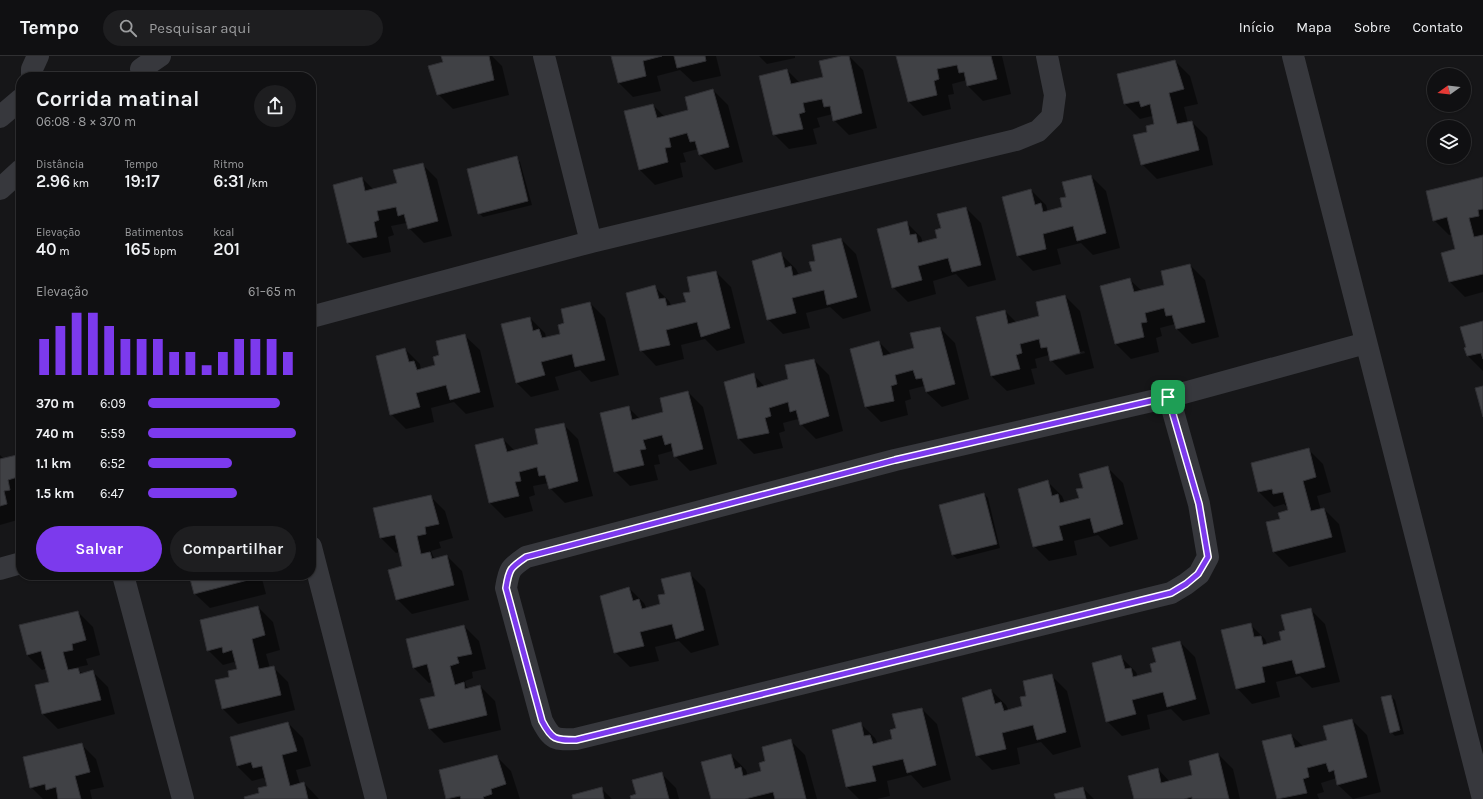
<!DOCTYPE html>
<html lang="pt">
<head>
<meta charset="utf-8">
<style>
	body { margin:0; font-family:Karla,sans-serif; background:#1e1e20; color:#f1f3f6; height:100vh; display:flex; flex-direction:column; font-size:15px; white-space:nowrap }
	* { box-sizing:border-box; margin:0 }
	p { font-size:13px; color:#9c9d9f }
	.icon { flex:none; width:22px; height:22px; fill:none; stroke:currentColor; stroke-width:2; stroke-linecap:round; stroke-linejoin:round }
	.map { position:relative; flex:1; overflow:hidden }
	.side { position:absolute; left:16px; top:16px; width:300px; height:508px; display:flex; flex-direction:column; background:#101012; border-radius:16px; box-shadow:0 1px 3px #0004,0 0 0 1px #303032 }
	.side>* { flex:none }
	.needle { width:26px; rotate:255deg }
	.fabs { position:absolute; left:1427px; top:12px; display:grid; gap:8px }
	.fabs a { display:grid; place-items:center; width:44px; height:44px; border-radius:50%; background:#101012; box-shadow:0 1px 3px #0004,0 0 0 1px #303032; font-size:20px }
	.pin { position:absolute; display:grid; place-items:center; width:34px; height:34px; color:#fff; margin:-17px; border-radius:8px; box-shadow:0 2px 6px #0006 }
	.round { display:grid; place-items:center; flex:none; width:42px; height:42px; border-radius:21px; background:#1e1e20 }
	.overview { display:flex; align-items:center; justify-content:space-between; height:68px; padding:0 20px }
	h1 { font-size:22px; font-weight:600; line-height:30px }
	.metrics { display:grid; grid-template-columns:repeat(3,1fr); gap:6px; height:68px; padding:4px 20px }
	.metrics div { display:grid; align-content:center }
	.metrics b { font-size:17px; font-weight:600 }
	.metrics small { font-size:11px; font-weight:400 }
	.metrics p { font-size:11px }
	.chart { height:112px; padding:8px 20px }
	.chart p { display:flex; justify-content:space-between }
	.chart svg { width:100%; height:72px; margin-top:4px; stroke:#7c3aed; stroke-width:6 }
	.action { display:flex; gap:8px; margin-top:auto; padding:8px 20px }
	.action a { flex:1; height:46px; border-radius:24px; background:#7c3aed; color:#fff; font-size:16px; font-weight:600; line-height:46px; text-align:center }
	.action a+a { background:#1e1e20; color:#f1f3f6 }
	ul { padding:0 20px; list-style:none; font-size:13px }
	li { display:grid; grid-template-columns:64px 48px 1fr; align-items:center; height:30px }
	li i { height:10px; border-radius:5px; background:#7c3aed }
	header { display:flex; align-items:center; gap:24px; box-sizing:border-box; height:56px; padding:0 20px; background:#101012; border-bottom:1px solid #303032 }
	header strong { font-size:19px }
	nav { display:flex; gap:22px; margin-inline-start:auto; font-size:14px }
	.search { width:280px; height:36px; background:#1e1e20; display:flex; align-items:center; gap:10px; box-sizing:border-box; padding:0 14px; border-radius:22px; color:#9c9d9f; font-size:15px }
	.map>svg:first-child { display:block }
	.shadow { fill:#0007; fill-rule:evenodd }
	.building { fill:#404145; stroke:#303034 }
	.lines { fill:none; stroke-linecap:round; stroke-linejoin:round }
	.street { stroke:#37383d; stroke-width:22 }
	.route-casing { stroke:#fff; stroke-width:8 }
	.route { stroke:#7c3aed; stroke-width:5 }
</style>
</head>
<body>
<header>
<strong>Tempo</strong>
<div class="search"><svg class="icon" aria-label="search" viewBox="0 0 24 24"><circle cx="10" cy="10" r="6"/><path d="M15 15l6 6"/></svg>Pesquisar aqui</div>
<nav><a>Início</a><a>Mapa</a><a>Sobre</a><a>Contato</a></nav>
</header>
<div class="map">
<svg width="1483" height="743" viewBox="0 0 1483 743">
	<rect width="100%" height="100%" fill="#161618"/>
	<path class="shadow" d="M442,0H492L502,10L509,39L453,53L438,38L444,6Z
		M612,0H716L721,20L693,26L680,14L657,20L661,35L633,41L618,26Z
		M759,0H795V2L767,8Z
		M845,0H849L863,14L877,72L849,79L834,64L833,58L817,62L820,71L813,73L817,88L789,93L774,78L787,14L800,27L824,21Z
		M898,0H1002L1011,38L983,45L968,30L967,24L952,28L954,38L948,39L951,53L923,60L908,45Z
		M1175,5L1190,20L1198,48L1184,51L1188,67L1192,66L1207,81L1213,109L1157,123L1142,108L1148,77L1156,68L1154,63L1152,60L1140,63L1125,48Z
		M713,34L728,49L743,106L715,114L700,99L698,93L683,97L686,106L680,107L683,121L655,129L640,114L653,49L665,61L689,55Z
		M516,102L520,106L532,149L483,161L479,157Z
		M422,108L437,123L452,180L424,187L409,172L406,167L391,170L394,179L388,181L391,196L363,202L348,187L334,130L362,122L374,134L398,128Z
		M1091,120L1106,135L1120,192L1093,199L1081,187L1057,193L1061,208L1033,215L1018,200L1031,134L1046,149L1048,156L1063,151L1067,141Z
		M1483,122V236L1465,241L1450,226L1457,193L1453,178L1449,179L1434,164Z
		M966,152L981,167L996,224L968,231L956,218L933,225L936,238L908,246L893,231L906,166L921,181L923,187L938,183L942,173Z
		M841,183L856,198L871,255L843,263L830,251L806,257L810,272L783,278L768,263L781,198L796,213L799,219L813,215L816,205Z
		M1190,209L1205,224L1219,281L1192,288L1177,273L1175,268L1160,272L1162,280L1156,282L1159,296L1131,303L1116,288L1101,230L1129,223L1142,235L1166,229Z
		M716,216L731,231L745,287L717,295L705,283L681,289L684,303L656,310L641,294L654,230L669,245L671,249L687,247L691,236Z
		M1065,240L1080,255L1094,312L1066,319L1051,304L1049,299L1035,303L1037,312L1031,313L1035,328L1007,335L991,320L1005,255L1017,267L1041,261ZM1084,295L1085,297L1059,304L1057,302Z
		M590,247L605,262L619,319L591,326L580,314L555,321L559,334L531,341L516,326L530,262L545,277L546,281L561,278L565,268Z
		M1483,266V315L1468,300Z
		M940,272L955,287L969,343L942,351L926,336L924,330L909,334L911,343L905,345L908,359L881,366L866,351L851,294L879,286L892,299L915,293Z
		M464,279L480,294L494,351L466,358L454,346L431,352L434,366L406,373L391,358L405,293L420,308L421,314L437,310L440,300Z
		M814,304L829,319L843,375L816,383L801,368L798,363L783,367L785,375L779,377L783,392L754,398L739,383L753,318L765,331L789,324Z
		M688,336L703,351L717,408L690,415L675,400L672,395L658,399L660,408L654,409L658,424L630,430L615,415L628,351L640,363L665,356Z
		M563,368L578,383L593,440L565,447L550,432L548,427L533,430L535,439L529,441L533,455L505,462L490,447L476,390L503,383L515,395L539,389Z
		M1308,393L1323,408L1331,436L1317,440L1321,454L1324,453L1339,468L1346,496L1289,511L1274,496L1281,463L1289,455L1288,452L1284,448L1274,451L1259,436L1252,408Z
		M0,399L4,403L21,399V449L18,450L21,463L0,469Z
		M1108,412L1123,427L1138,483L1110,491L1098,479L1074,485L1077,499L1049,505L1034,490L1047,425L1062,440L1065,447L1080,443Z
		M984,438L988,442L1000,492L957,503L953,499L940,449Z
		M430,440L445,455L453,482L439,486L441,492L431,495L433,500L435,503L447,500L462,515L469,544L412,558L397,543L403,511L400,496L396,497L381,482L374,453Z
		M690,518L705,533L719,589L691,597L679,585L655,591L659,605L630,611L615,596L629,532L644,547L647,553L661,549L666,538Z
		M189,519H261L266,538L210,552L194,537Z
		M258,551L273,566L280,594L266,598L270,612L273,611L288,626L295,654L238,668L223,653L216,625L230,622L238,613L237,609L234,606L223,609L208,594Z
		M1310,553L1325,568L1340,626L1312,632L1300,620L1276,626L1280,641L1252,648L1237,632L1250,568L1265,583L1267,588L1282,584Z
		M78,556L93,571L100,599L86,603L88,609L78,611V614L83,618L93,616L108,631L115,658L58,673L43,658L36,630L50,626L47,612L42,614L27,599Z
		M464,570L479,585L486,613L472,616L473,622L465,625L466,630L469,633L480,630L495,645L501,674L444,687L429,672L436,641L432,626L429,627L414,612Z
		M1180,586L1195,601L1210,658L1183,665L1171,653L1147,659L1150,673L1122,680L1107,665L1121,601L1136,616L1138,621L1153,617L1157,607Z
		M1052,620L1067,635L1081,691L1053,699L1041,686L1017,692L1020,708L992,714L977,699L991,634L1006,649L1009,655L1023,651L1028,640Z
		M1391,640L1395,644L1404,678L1395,680L1391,676Z
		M922,653L937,668L951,724L923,732L911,719L887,725L890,740L877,743H859L847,731L833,675L860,667L875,682L878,688L893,684Z
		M1352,664L1367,679L1381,736L1353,743L1338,729L1337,722L1321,727L1324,736L1317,738L1319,743H1278L1291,679L1304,691L1328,685Z
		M288,667L303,682L311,710L296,714L300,728L304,727L319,743H246L260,738L268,730L267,725L263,722L252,725L237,710Z
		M790,684L805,699L817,743H712L731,699L746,714L748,720L762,716Z
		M81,688L96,703L104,731L90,734L92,743H43L31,731Z
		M1218,698L1233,713L1240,743H1135L1158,713L1170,726L1193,720Z
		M496,700L511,715L520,743H447L440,714Z
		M661,717L676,732L679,743H632Z
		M601,732L612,743H574Z
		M1083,732L1094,743H1057Z"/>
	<path class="building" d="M441,0H489L494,24L437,39L428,10L443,6Z
		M611,0H662L643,5L646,20L618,27Z
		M674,0H705L706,5L677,12Z
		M841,0H849L862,57L833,65L830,50L824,51L822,43L803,47L805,56L799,58L803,73L773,79L759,20L787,13L791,28L823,21L819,5Z
		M896,0H991L997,23L967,30L964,16L959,17L957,9L937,13L939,23L934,25L937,39L908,46Z
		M1175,4L1184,33L1169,37L1177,68L1192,65L1199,94L1141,109L1133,79L1147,76L1146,70L1154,68L1150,48L1141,51L1139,45L1124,48L1117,18Z
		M713,33L729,91L699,99L695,85L690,86L687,77L669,82L671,91L665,92L668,106L639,114L624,55L653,48L657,62L688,54L685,41Z
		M517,100L528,145L478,158L467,113Z
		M423,107L438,165L408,173L404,158L398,160L396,151L377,155L379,164L374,166L377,181L347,187L333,129L362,121L365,135L397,127L393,114Z
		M1091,119L1106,177L1077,185L1073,170L1043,178L1046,193L1017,200L1002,141L1031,133L1035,149L1041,147L1043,156L1062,151L1060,142L1066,141L1062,126Z
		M1483,121V153L1478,154L1479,160L1469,162L1474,181L1483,179V218L1449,226L1441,197L1455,193L1447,161L1433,165L1426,135Z
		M966,151L981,209L952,216L948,202L918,210L922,224L892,232L877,173L907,165L910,179L916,178L918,187L937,182L935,174L941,172L937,158Z
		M841,182L857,241L827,249L824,234L792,242L796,257L767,264L752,205L781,196L785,212L791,210L793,220L812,215L809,206L815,205L812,189Z
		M1190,208L1205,266L1176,273L1172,259L1166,260L1164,252L1145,257L1147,266L1141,267L1144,281L1115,288L1100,230L1130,222L1134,236L1164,229L1161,215Z
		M716,215L730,272L701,281L697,266L666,274L670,289L640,295L626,237L655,229L659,243L665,242L667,250L686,246L683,237L690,236L687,221Z
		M1065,239L1080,297L1050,305L1047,291L1041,292L1039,283L1020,288L1022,297L1016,299L1020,313L991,320L976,261L1005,254L1008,268L1039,260L1036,246Z
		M590,246L605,304L575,311L572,298L541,306L545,319L516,327L501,268L530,261L533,275L539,273L542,282L560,278L558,269L564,267L561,253Z
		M1483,265V303L1481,297L1467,300L1464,292L1466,291L1460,271Z
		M940,271L955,328L926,336L922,322L916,323L913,314L895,319L897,328L891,330L894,345L865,351L850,293L879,285L883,300L914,292L910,277Z
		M465,278L480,336L450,344L446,329L416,337L420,351L390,359L376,300L405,292L409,306L414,305L417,314L435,309L433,301L439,299L436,285Z
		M814,303L829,360L800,369L796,354L790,356L788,346L769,352L771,360L765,362L769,377L738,383L724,326L754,317L757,332L788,323L785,309Z
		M1483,330V361L1475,332Z
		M688,335L703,393L674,401L671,387L665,389L662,379L643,384L646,393L640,394L644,409L614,416L600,357L629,350L632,364L663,356L660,342Z
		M564,367L578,425L549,433L545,419L539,420L537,411L519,416L521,425L515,426L519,440L489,447L475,389L503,382L507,396L538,388L535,373Z
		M1309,392L1316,421L1303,425L1311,455L1324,452L1332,481L1273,496L1266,466L1280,463L1278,457L1288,454L1283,436L1273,438L1272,433L1258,436L1251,407Z
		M21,398V420L8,424L10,434L4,435L7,448L0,450V403Z
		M1108,410L1123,468L1094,477L1090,462L1059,470L1063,484L1033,491L1018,433L1048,424L1052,440L1058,438L1060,447L1079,442L1076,433L1083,432L1079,418Z
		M984,437L997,488L952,499L939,449Z
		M431,439L439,468L425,471L426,478L417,480L421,498L430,496L432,503L447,499L454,529L396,544L388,514L402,510L395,479L380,482L373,452Z
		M690,516L704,574L676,583L672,568L640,576L644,590L614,597L600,540L629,531L633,545L639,543L642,553L660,548L658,539L665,538L661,523Z
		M189,519H250L252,523L194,538Z
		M258,550L265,579L252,583L259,613L274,610L281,639L222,653L215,624L229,621L228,615L237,613L232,594L223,597L222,591L207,595L200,564Z
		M1311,552L1325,611L1296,618L1292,604L1262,611L1265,626L1236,633L1221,574L1251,567L1254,581L1261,580L1263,589L1281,584L1279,576L1285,574L1281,559Z
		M78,555L86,584L72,588L73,594L63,596L68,614L78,612L80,618L93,614L101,644L42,658L35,629L49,626L41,595L27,599L19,569Z
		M464,569L472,598L457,601L459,607L450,610L455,629L464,626L465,633L480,629L487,659L429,673L420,643L435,640L427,608L413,612L406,583Z
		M1180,585L1196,643L1167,651L1163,636L1132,644L1136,658L1106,666L1092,607L1121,599L1125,613L1131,612L1133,621L1152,616L1150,608L1156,606L1152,592Z
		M1052,618L1066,676L1037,684L1033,669L1002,677L1006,693L976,700L962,642L991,633L995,648L1001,646L1004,655L1022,650L1020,641L1026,640L1023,625Z
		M1391,639L1400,674L1390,677L1381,641Z
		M922,652L936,709L907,717L903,703L872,710L876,725L846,731L832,674L861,666L864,680L870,679L873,688L892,683L890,674L896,672L892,658Z
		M1352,663L1367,721L1337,729L1334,714L1329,716L1326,707L1307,712L1309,721L1303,723L1307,737L1277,743L1262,685L1291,678L1295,692L1327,684L1323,670Z
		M288,666L297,695L282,699L290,730L304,726L308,743H245L244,741L259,737L258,732L267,730L262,710L253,712L251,706L237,710L230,681Z
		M791,683L806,743H775L773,736L745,743H711L701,706L731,698L735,713L741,711L743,720L761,715L759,707L765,705L762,691Z
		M82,687L90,716L75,720L81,743H58L56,731L46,734L45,728L30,732L23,701Z
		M1218,697L1229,743H1192V741L1184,743H1134L1128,720L1158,712L1161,727L1192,719L1189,705Z
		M497,699L506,728L491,733L492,738L483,741L484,743H461L460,740L446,743L439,714Z
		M662,716L669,743H631L630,740L636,738L632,724Z
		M602,731L604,743H573L572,739Z
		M1083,731L1086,743H1056L1054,738Z"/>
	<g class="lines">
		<path class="street" d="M544,0L591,186L1016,84L1038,75L1052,61L1055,39L1047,0
			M1293,0L1483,743
			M141,13L160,0
			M32,21V13L38,0
			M0,61L21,43
			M0,133L21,114
			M311,261L591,186
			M1169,341L1199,448L1208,501L1199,518L1186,528L1171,537L576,683C555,684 552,684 542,665L506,532C509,513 510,512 526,501L895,404Z
			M1169,341L1366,287
			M311,491L376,743
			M0,513L21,507
			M123,519L183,743"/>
	</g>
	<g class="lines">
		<g class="route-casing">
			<path id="route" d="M1168,341L1199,448L1208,501L1198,518L1186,528L1171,537L576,684C555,684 552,684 542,665L506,532C509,513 510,512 526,501L895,404Z"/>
		</g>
		<use href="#route" class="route"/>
	</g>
</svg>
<div class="fabs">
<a><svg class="needle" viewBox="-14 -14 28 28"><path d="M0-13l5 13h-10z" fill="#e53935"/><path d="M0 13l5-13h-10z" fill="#9c9d9f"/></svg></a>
<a><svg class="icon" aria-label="layers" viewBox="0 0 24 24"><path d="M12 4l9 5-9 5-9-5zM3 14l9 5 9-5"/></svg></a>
</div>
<div class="pin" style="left:1168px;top:341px;background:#1e9e55"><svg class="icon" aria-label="arrive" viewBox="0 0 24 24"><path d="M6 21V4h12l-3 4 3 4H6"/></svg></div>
<section class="side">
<div class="overview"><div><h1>Corrida matinal</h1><p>06:08 · 8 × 370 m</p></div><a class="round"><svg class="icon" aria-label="share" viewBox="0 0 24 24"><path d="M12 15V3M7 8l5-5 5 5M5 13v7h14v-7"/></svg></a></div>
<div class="metrics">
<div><p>Distância</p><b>2.96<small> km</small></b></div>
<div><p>Tempo</p><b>19:17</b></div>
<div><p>Ritmo</p><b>6:31<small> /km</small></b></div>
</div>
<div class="metrics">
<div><p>Elevação</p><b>40<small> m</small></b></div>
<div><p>Batimentos</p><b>165<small> bpm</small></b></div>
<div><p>kcal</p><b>201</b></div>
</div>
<div class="chart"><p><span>Elevação</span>61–65 m</p>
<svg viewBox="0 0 160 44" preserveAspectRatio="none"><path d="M5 44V22M15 44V14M25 44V6M35 44V6M45 44V14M55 44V22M65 44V22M75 44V22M85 44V30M95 44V30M105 44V38M115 44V30M125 44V22M135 44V22M145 44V22M155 44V30"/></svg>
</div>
<ul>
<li><b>370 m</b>6:09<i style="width:89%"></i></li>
<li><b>740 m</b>5:59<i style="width:100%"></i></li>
<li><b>1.1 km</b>6:52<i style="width:57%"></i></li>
<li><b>1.5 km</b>6:47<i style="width:60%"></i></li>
</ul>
<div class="action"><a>Salvar</a><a>Compartilhar</a></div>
</section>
</div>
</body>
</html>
